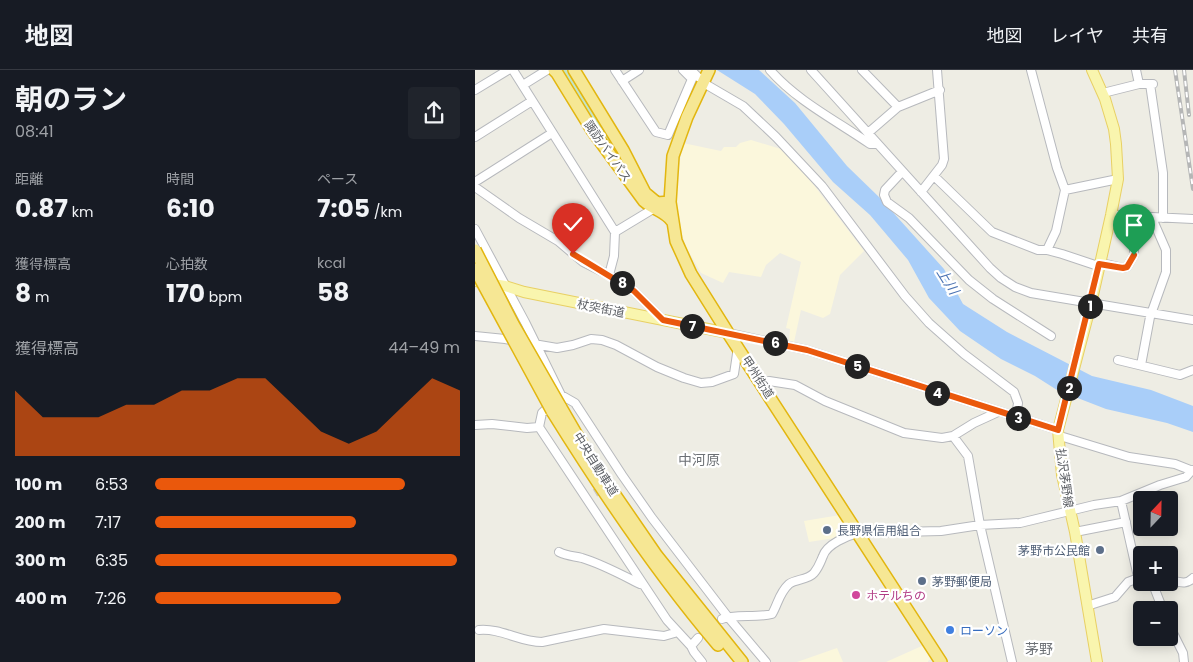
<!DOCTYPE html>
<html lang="ja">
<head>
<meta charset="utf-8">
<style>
	body { margin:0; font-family:Poppins,"Noto Sans JP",sans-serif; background:#20242c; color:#f1f3f6; height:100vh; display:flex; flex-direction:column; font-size:19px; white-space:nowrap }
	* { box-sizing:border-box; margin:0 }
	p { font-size:16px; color:#9ea1a6 }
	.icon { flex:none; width:28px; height:28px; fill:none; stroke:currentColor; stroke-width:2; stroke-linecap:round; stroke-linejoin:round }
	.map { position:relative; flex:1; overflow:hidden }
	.sheet { display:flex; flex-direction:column; background:#171b24; width:475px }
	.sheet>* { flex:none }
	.needle { width:32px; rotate:22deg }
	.buttons { position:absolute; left:658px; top:421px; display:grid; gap:10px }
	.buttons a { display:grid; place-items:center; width:45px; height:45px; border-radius:5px; background:#171b24; box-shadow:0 2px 12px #0003; font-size:25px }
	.pin { position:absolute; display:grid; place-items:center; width:42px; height:42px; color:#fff; margin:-51px -21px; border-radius:50% 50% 50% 0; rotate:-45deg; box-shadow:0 0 5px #0007 }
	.pin .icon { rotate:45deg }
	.km { position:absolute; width:25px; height:25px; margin:-12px; border-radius:50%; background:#222; color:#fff; font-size:14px; line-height:25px; text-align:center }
	.round { display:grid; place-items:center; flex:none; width:52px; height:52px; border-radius:5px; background:#20242c }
	.summary { display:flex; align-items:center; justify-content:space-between; height:85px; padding:0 15px }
	h1 { font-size:28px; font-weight:700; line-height:38px }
	.metrics { display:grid; grid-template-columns:repeat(3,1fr); gap:8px; height:85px; padding:5px 15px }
	.metrics div { display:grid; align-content:center }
	.metrics b { font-size:25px; font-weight:700 }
	.metrics small { font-size:14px; font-weight:400 }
	.metrics p { font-size:14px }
	.chart { height:140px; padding:10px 15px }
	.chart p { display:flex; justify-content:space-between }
	.chart svg { width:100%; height:90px; margin-top:5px; fill:#ea580c; opacity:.7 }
	ul { padding:0 15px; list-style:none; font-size:16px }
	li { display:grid; grid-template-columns:80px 60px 1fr; align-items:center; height:38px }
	li i { height:12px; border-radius:6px; background:#ea580c }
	header { display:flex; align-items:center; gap:30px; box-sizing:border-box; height:70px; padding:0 25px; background:#171b24; border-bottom:1px solid #363941 }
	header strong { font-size:24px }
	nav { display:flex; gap:28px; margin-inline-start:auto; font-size:18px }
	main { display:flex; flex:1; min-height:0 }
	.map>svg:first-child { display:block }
	.commercial { fill:#fbf7dc }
	.green { fill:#c3e4c6 }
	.water { fill:#a9cef9 }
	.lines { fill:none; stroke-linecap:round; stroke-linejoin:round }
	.minor-tunnel { stroke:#cacac4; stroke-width:8; stroke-dasharray:8 4; stroke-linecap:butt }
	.minor-casing { stroke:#b7b9bd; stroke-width:10 }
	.major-casing { stroke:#e8d064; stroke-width:12 }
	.highway-casing { stroke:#e2b610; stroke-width:14 }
	.minor { stroke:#fff; stroke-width:8 }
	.major { stroke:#f9f5ae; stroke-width:10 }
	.highway { stroke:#f6e794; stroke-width:11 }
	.rail-casing { stroke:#b5b6b6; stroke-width:4 }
	.rail { stroke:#fff; stroke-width:2; stroke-dasharray:5.5; stroke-linecap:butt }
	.highway-bridge-casing { stroke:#e2b610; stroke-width:14; stroke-linecap:butt }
	.highway-bridge { stroke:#f6e794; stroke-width:11 }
	.route-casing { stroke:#fff; stroke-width:10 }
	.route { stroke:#ea580c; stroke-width:6 }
	.service-dot { fill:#5c6f8a; stroke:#fff; stroke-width:2 }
	.hotel-dot { fill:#d1479c; stroke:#fff; stroke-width:2 }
	.shop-dot { fill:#3f7fe0; stroke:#fff; stroke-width:2 }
	.labels { text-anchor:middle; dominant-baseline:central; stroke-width:4.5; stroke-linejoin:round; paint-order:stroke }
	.street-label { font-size:12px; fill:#5c5f64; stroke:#fff }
	.service-label { font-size:12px; fill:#4e5e75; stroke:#fff; text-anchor:start }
	.hotel-label { font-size:12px; fill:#b23c85; stroke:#fff; text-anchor:start }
	.shop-label { font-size:12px; fill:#366cbe; stroke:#fff; text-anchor:start }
	.water-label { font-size:14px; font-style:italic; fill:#4a72b2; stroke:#fff }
	.neighbourhood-label { font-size:14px; fill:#6d7176; stroke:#fff }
</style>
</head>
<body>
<header>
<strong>地図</strong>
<nav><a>地図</a><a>レイヤ</a><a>共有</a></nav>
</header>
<main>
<section class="sheet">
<div class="summary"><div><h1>朝のラン</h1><p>08:41</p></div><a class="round"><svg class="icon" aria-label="share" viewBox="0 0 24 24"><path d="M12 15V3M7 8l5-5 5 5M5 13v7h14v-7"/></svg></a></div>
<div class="metrics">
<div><p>距離</p><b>0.87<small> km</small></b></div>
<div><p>時間</p><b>6:10</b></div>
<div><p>ペース</p><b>7:05<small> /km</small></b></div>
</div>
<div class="metrics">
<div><p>獲得標高</p><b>8<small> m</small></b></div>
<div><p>心拍数</p><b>170<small> bpm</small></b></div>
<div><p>kcal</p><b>58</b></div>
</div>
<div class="chart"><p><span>獲得標高</span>44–49 m</p>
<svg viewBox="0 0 160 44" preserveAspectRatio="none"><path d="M0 44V12L10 25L20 25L30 25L40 19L50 19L60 12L70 12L80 6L90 6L100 19L110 32L120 38L130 32L140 19L150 6L160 12V44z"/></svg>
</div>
<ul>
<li><b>100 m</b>6:53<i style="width:82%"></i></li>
<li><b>200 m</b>7:17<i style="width:66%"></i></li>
<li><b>300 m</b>6:35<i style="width:99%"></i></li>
<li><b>400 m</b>7:26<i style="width:61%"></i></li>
</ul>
</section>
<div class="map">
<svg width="718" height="592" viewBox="0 0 718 592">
	<rect width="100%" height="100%" fill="#eeede4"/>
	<path class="commercial" d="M276,70L306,79L335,110L389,181L365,205L355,244L348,248L326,240L319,272L314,271L315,259L311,258L326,192L305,183L291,195L286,207L254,202L248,213L226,203L211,177L203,152L201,127L202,108L208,73L246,81L249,77H261L265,73Z
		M365,445L373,458V462L366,467L334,472L329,451Z
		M449,575L457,588L453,591V592H411Z
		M362,578L368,592H322Z"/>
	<path class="green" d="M87,0H97L163,115L130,73Z"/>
	<path class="water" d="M242,0H284L320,33L372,96L405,128L469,199L488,234L532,262L617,306L676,320L718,336V362L692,353L631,339L582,320L560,306L526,289L485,261L454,228L433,190L395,145L358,112L309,54L280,24Z"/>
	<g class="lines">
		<path class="minor-tunnel" d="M120,423L139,411"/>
		<g class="minor-casing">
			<path id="minor" d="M38,0L140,162L139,186L134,205
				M140,0L181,62L193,65L217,9L208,0
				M216,0L223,7
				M295,0C322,31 362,51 395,74H402
				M336,0L515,198L526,208L540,217L556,223L718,250
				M387,0L423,37
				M556,0L582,98L590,120L581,161L572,180
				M661,0L664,14
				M147,11L164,0
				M675,14L688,103V148
				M48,15L72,0
				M232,15L268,36L301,67L347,116L430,226L454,253L489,284L539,322L543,333L541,347
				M0,20L33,0
				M628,23L664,14H678
				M393,63L423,37L465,20
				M0,67L57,31
				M424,105L410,120L409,125L412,132L434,148L494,210L518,229L576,266
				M459,106L517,162L563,180H572L587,184L620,195L631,194L648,198L652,197L659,185V147
				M0,112L77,63
				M0,117L44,148L83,171L108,192L134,205L159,221L188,250
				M590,120L643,109
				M446,122L467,95L469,89L462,0
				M636,145L718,149
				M0,159L50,252L86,325
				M140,162L178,139
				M253,263L332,280L583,360
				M0,266L30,269L82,278L98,275L116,269L127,270L141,275L182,297L209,308L226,313L237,312L259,304L263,277
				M643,290L705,305L718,300
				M666,295L675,247L691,202V180L677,148
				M286,313L294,311L320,315L350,331L429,363L467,368L478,366L499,353L523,342
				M0,355L17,354L52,358L64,357
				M478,366L493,386L505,455L537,592
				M585,366L654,387L700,394L718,401
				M646,431L663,507
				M600,462L651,452
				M84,482C92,486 99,486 107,488C127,494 147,505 165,514
				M694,510C703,511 710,516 718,508
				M677,512L688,540
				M612,536L640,527L653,512L666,507
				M247,549C259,544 282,548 297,544C303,534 304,523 314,514C321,509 333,510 339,503C344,497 345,493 348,486C352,474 372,466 383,463L466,461L505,455L545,453L619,435L646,431L685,415L711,407L717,400
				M694,555L708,583L709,592
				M4,560C26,558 45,572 67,572L129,559L189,566L203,562
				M216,576L223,568
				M227,592L219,582L216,576L192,550L64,357L67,343L86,325L100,333L147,405L177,448L253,547L291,592"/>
		</g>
		<g class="major-casing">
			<path id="major" d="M617,0L630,29L639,59L641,74L643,109L636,145L616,234L583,360L587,405L600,462L622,592
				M0,211L30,216L49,222L253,263"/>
		</g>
		<g class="highway-casing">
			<path id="highway" d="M79,0L82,3L117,60L169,131C179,140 190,141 197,151
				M99,0L148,80L170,123L182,133L195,132
				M234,0L212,47L198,86L195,132L201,171L216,204L253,263L466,592
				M85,336L118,393L182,486L267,592
				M77,341C128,423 181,502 243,575"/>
		</g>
		<use href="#minor" class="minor"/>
		<use href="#major" class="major"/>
		<use href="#highway" class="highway"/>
		<g class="rail-casing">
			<path id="rail" d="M700,0L718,119
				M709,0L714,45"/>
		</g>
		<use href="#rail" class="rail"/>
		<g class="highway-bridge-casing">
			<path id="highway-bridge" d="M0,180L38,254L85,336
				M0,199L77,341"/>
		</g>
		<use href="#highway-bridge" class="highway-bridge"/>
	</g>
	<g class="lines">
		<g class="route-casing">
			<path id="route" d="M98,184L159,221L188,250L332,280L583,360L624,194L648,198L652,197L659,185"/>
		</g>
		<use href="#route" class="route"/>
	</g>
	<g class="service-dot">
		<circle cx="352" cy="460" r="5"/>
		<circle cx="625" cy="480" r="5"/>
		<circle cx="447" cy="511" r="5"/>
	</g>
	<circle class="hotel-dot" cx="381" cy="525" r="5"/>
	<circle class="shop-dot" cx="475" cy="560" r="5"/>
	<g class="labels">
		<g class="street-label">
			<text transform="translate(133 81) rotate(55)">諏訪バイパス</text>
			<text transform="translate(126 238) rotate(11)">杖突街道</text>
			<text transform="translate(283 307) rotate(57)">甲州街道</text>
			<text transform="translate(121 394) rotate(58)">中央自動車道</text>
			<text transform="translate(590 408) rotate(82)">払沢茅野線</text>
		</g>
		<g class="service-label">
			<text x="362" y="460">長野県信用組合</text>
			<text x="615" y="480" text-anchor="end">茅野市公民館</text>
			<text x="457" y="511">茅野郵便局</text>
		</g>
		<g class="hotel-label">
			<text x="391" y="525">ホテルちの</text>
		</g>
		<g class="shop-label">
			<text x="485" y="560">ローソン</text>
		</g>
		<g class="water-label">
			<text transform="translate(473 211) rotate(58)">上川</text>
		</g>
		<g class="neighbourhood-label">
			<text x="224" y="390">中河原</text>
			<text x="564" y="579">茅野</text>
		</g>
	</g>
</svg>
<div class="buttons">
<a><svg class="needle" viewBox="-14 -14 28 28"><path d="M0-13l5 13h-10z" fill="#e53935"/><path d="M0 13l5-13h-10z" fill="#9ea1a6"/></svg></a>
<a>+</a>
<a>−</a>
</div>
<div class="pin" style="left:659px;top:185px;background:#1e9e55"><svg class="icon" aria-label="arrive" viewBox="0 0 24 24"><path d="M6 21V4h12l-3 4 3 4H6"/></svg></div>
<div class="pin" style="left:98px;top:184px;background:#d93025"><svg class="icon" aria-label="check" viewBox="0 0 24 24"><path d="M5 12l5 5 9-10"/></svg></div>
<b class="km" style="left:615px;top:236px">1</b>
<b class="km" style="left:594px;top:318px">2</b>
<b class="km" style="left:543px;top:348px">3</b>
<b class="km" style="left:462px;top:323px">4</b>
<b class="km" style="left:382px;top:296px">5</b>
<b class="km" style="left:300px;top:273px">6</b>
<b class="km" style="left:217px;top:256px">7</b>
<b class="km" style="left:147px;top:213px">8</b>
</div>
</main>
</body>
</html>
